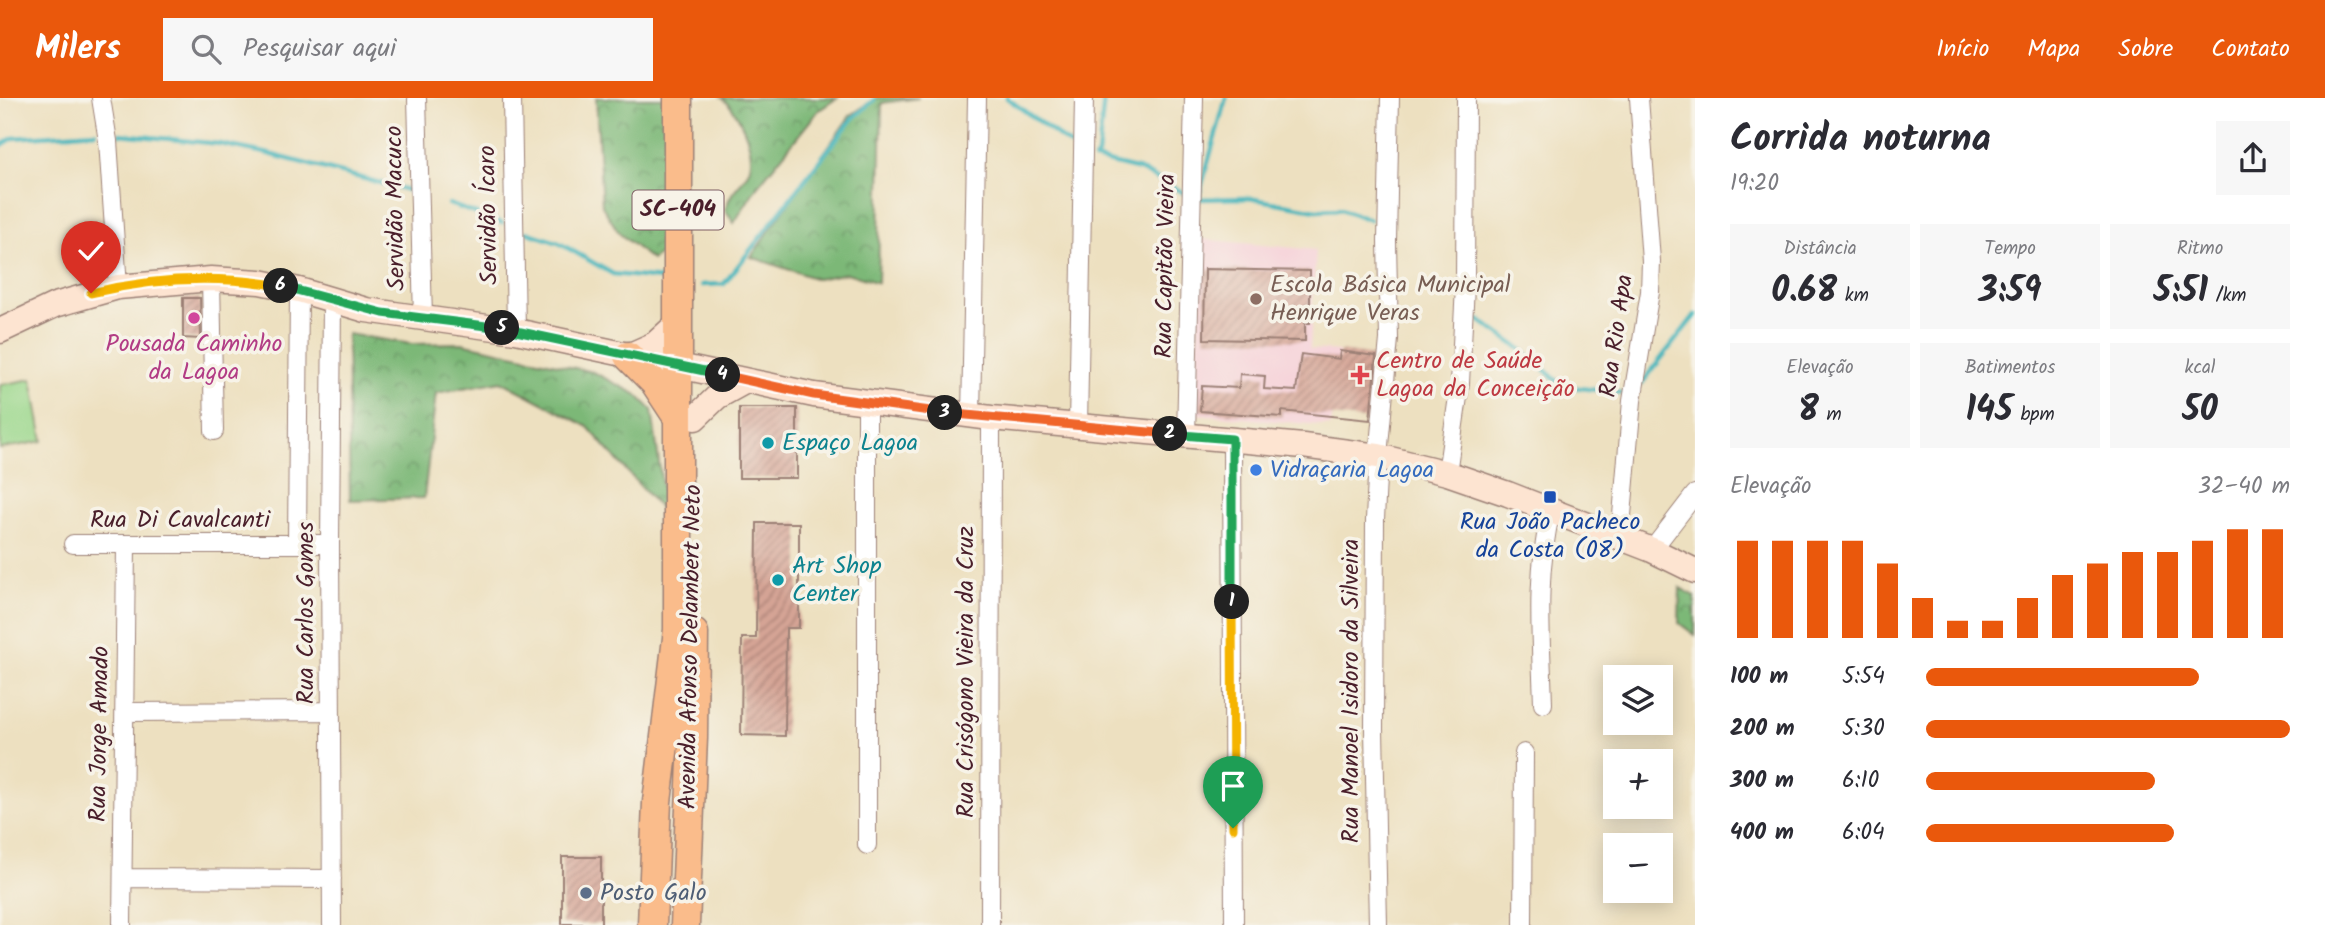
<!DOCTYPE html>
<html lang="pt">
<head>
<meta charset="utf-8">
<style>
	body { margin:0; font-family:Kalam,sans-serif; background:#f7f7f7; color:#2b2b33; height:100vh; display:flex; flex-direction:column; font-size:26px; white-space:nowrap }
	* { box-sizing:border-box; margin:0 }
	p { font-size:23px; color:#7c7c81 }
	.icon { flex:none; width:38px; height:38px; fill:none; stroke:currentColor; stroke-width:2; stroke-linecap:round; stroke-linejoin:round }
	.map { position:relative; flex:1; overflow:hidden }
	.drawer { display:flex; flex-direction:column; background:#fff; width:630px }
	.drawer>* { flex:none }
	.tools { position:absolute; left:1603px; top:567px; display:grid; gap:14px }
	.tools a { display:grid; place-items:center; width:70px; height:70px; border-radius:0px; background:#fff; box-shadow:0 4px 18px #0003; font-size:35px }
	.pin { position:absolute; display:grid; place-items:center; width:60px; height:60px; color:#fff; margin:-72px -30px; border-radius:50% 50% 50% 0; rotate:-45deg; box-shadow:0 0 7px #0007 }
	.pin .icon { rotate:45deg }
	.km { position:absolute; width:35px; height:35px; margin:-18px; border-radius:50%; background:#222; color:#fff; font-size:19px; line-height:35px; text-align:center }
	.round { display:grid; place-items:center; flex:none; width:74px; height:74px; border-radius:0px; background:#f7f7f7 }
	.head { display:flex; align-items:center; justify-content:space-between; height:119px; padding:0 35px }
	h1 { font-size:38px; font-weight:700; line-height:52px }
	.figures { display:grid; grid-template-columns:repeat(3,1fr); gap:10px; height:119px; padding:7px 35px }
	.figures div { display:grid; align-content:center; border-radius:0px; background:#f7f7f7; text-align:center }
	.figures b { font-size:35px; font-weight:700 }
	.figures small { font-size:19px; font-weight:400 }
	.figures p { font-size:19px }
	.chart { height:196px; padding:14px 35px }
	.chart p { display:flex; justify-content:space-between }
	.chart svg { width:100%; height:126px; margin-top:7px; stroke:#ea580c; stroke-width:6 }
	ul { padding:0 35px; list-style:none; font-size:23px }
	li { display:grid; grid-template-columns:112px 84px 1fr; align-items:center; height:52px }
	li i { height:18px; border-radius:9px; background:#ea580c }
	header { display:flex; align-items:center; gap:42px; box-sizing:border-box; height:98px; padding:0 35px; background:#ea580c; color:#fff }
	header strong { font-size:33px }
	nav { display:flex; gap:38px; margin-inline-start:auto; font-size:24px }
	.search { width:490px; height:63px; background:#f7f7f7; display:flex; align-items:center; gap:18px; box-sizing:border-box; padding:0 24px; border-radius:0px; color:#7c7c81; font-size:26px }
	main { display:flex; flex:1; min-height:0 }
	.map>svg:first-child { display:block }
	.built { fill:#f6cfd8 }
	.forest { fill:url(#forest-crowns); stroke:#626c51; stroke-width:2 }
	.garden { fill:#9ad78b; stroke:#727b5b; stroke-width:2 }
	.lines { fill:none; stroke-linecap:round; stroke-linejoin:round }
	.stream { stroke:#45b5bb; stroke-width:4.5 }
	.building { fill:url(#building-hatch) }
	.street-casing { stroke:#9c8076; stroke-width:20 }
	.secondary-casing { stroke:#9c8076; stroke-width:27 }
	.primary-casing { stroke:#9c8076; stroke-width:31 }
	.street { stroke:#fff; stroke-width:18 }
	.secondary { stroke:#fde4d1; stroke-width:24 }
	.primary { stroke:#fabc8b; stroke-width:28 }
	.split-1-casing { stroke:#fff; stroke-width:14 }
	.split-2-casing { stroke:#fff; stroke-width:14 }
	.split-3-casing { stroke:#fff; stroke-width:14 }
	.split-4-casing { stroke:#fff; stroke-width:14 }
	.split-5-casing { stroke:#fff; stroke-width:14 }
	.split-6-casing { stroke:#fff; stroke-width:14 }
	.split-7-casing { stroke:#fff; stroke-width:14 }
	.split-1 { stroke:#f5b400; stroke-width:9 }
	.split-2 { stroke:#22a559; stroke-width:9 }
	.split-3 { stroke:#f0652b; stroke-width:9 }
	.split-4 { stroke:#f0652b; stroke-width:9 }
	.split-5 { stroke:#22a559; stroke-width:9 }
	.split-6 { stroke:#22a559; stroke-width:9 }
	.split-7 { stroke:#f5b400; stroke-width:9 }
	.education-dot { fill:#8d6e63; stroke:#f7f3e8; stroke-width:2.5 }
	.hotel-dot { fill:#d1479c; stroke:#f7f3e8; stroke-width:2.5 }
	.health-dot { fill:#e0444e; stroke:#f7f3e8; stroke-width:2.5 }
	.culture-dot { fill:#0f9aa8; stroke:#f7f3e8; stroke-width:2.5 }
	.shop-dot { fill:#3f7fe0; stroke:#f7f3e8; stroke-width:2.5 }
	.transit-dot { fill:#1a4fb4; stroke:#f7f3e8; stroke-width:2.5 }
	.service-dot { fill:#5c6f8a; stroke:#f7f3e8; stroke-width:2.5 }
	.labels { text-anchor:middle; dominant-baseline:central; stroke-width:7; stroke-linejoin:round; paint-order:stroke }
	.shield { fill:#f7f3e8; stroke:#7e5f64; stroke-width:2 }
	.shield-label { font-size:23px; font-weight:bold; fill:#4a1f2b }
	.street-label { font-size:24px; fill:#4a1f2b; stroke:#f7f3e8 }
	.education-label { font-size:24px; fill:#785e54; stroke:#f7f3e8; text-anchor:start }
	.hotel-label { font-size:24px; fill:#b23c85; stroke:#f7f3e8 }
	.health-label { font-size:24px; fill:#be3a42; stroke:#f7f3e8; text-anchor:start }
	.culture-label { font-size:24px; fill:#0d838f; stroke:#f7f3e8; text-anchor:start }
	.shop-label { font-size:24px; fill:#366cbe; stroke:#f7f3e8; text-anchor:start }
	.transit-label { font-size:24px; fill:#164399; stroke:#f7f3e8 }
	.service-label { font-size:24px; fill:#4e5e75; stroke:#f7f3e8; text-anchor:start }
</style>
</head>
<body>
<header>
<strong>Milers</strong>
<div class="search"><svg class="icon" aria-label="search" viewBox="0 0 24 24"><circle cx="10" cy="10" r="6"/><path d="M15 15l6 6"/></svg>Pesquisar aqui</div>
<nav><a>Início</a><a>Mapa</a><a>Sobre</a><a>Contato</a></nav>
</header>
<main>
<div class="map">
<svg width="1695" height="827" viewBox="0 0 1695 827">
	<defs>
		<pattern id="forest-crowns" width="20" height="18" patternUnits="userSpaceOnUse" patternTransform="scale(1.75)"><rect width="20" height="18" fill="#7bb877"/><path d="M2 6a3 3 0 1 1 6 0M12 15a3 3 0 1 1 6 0" fill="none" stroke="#679562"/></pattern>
		<pattern id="building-hatch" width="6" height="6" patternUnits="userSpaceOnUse" patternTransform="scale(1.75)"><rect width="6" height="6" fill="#d5a495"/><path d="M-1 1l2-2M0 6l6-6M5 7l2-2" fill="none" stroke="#af857a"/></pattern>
	</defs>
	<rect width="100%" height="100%" fill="#f7f3e8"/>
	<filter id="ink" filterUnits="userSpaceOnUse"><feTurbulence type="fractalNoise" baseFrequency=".0143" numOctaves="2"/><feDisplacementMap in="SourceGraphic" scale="14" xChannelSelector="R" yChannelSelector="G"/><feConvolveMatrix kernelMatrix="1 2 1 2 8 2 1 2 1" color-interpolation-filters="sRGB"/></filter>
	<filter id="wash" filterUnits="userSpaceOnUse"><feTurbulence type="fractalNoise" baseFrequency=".00686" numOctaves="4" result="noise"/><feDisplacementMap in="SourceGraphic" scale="28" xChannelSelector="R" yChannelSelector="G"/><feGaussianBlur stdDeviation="1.57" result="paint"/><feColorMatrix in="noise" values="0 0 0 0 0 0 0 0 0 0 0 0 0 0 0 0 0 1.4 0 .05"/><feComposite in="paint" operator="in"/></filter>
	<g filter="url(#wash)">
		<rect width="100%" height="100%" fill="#ede0c0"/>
		<path class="built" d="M1200,141L1316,152L1310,251L1339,253L1331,328L1196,316Z"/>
		<path class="forest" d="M596,0H669L668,150L652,162L620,136L602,108Z
			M722,0H837L818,13L756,90L734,125L725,112C727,107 729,101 732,96C738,87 747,80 750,69C755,49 738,12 722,0Z
			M876,0H919L882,5L878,185L847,175L817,181L751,159L850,18Z
			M347,236L412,246L462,245L593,274L636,296L652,312L666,417L587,328L501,283L436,295L424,400L350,402Z
			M1680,490L1695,498V537L1679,525Z"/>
		<path class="garden" d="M32,281L43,343L0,351V287Z"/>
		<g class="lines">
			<path class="stream" d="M1007,0L1073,49
				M1104,0L1098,57L1095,61L1140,72L1188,97
				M120,36L220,46L265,55L411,93
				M0,48L13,40L95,34
				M1199,97L1226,0
				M1195,101L1249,100L1316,112L1341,111L1370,122
				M449,106L502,125
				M526,134L559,145L613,176L662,181
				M702,187L724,186L852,21L874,2
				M1479,222L1522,252L1563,288L1622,295
				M1642,285L1695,217"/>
		</g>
		<g id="blocks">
			<path class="building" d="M103,135L105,169L94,171L88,138Z
				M1205,171L1310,173V225H1305V243L1204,241Z
				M183,200H200L201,241L183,240Z
				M1340,253L1376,258L1370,322L1282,313V319L1200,313L1202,288L1239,290L1240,276L1265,278L1264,291L1296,293L1301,256L1339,261Z
				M739,310H797V380H739Z
				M757,425H799V530H786L785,638L741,637L742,540H756Z
				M562,759H601V826H562Z"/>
		</g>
	</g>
	<g filter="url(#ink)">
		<use href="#blocks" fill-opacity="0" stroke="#9c8076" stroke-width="2"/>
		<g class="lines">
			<g class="street-casing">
				<path id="street" d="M101,0L108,43L118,189
					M417,0L423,220
					M512,0L516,233
					M211,181L214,333
					M332,202L330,446L332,827
					M971,318L977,0
					M1078,328L1084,0
					M1186,338L1194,0
					M1232,341L1234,827
					M1447,375L1460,285L1465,188L1466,0
					M1620,440L1632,303L1650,194L1651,163L1639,0
					M73,446H330
					M297,446L299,192
					M1652,452L1695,396
					M1543,606C1541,540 1535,477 1551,413
					M125,614L331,613
					M867,747V305
					M123,780L332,781
					M122,827L126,446
					M990,827L991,320
					M1378,827L1374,631L1375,422L1378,358L1389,241L1387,143L1390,0
					M1523,827L1524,655"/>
			</g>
			<g class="secondary-casing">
				<path id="secondary" d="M0,233L55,207L118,189L211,181L260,184L299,192L366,212L516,233L814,297L991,320L1303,348L1378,358L1447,375L1508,396L1652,452L1695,473
					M628,258L655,246L679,224
					M695,320L717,299L746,283"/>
			</g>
			<g class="primary-casing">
				<path id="primary" d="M628,258L655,285L678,320
					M652,827L657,704L678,532V0
					M685,827L693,640L694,535"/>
			</g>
			<use href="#street" class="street"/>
			<use href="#secondary" class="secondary"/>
			<use href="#primary" class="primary"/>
		</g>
	</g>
	<g class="lines" filter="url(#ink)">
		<g class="split-1-casing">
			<path id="split-1" d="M1232,504L1233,730"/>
		</g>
		<g class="split-2-casing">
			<path id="split-2" d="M1170,336L1232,341V504"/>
		</g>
		<g class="split-3-casing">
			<path id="split-3" d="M945,315L1170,336"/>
		</g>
		<g class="split-4-casing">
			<path id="split-4" d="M723,277L814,297L945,315"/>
		</g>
		<g class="split-5-casing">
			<path id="split-5" d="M502,230L723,277"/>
		</g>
		<g class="split-6-casing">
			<path id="split-6" d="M281,188L383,215L502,230"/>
		</g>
		<g class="split-7-casing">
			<path id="split-7" d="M91,195C153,180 218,177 281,188"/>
		</g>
		<use href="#split-1" class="split-1"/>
		<use href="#split-2" class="split-2"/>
		<use href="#split-3" class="split-3"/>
		<use href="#split-4" class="split-4"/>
		<use href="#split-5" class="split-5"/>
		<use href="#split-6" class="split-6"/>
		<use href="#split-7" class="split-7"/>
	</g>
	<circle class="education-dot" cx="1256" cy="201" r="7"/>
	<circle class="hotel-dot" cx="194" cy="220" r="7"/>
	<path class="health-dot" d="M1356.5 266.5h7v7h7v7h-7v7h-7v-7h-7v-7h7z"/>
	<g class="culture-dot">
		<circle cx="768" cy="345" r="7"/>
		<circle cx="778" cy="482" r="7"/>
	</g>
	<circle class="shop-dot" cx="1256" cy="372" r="7"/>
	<rect class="transit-dot" x="1543" y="392" width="14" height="14" rx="3.5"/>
	<circle class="service-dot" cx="586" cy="795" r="7"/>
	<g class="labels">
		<rect class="shield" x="632.5" y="92.5" width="91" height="39" rx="5"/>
		<g class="shield-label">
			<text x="678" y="112">SC-404</text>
		</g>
		<g class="street-label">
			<text transform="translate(396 110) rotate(-91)">Servidão Macuco</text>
			<text transform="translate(489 117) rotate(-91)">Servidão Ícaro</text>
			<text transform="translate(1166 168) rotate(-89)">Rua Capitão Vieira</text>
			<text transform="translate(1617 238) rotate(-82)">Rua Rio Apa</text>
			<text x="180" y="422">Rua Di Cavalcanti</text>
			<text transform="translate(306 515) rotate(-90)">Rua Carlos Gomes</text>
			<text transform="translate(691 549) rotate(-89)">Avenida Afonso Delambert Neto</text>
			<text transform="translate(966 574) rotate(-90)">Rua Crisógono Vieira da Cruz</text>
			<text transform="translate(1351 593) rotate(-90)">Rua Manoel Isidoro da Silveira</text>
			<text transform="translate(100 636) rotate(-89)">Rua Jorge Amado</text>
		</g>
		<g class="education-label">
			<text x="1270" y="187">Escola Básica Municipal<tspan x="1270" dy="28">Henrique Veras</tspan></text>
		</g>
		<g class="hotel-label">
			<text x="194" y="246">Pousada Caminho<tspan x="194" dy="28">da Lagoa</tspan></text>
		</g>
		<g class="health-label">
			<text x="1376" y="263">Centro de Saúde<tspan x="1376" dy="28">Lagoa da Conceição</tspan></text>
		</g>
		<g class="culture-label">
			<text x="782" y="345">Espaço Lagoa</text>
			<text x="792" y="468">Art Shop<tspan x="792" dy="28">Center</tspan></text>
		</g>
		<g class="shop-label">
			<text x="1270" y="372">Vidraçaria Lagoa</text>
		</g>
		<g class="transit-label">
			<text x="1550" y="424">Rua João Pacheco<tspan x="1550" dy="28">da Costa (08)</tspan></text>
		</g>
		<g class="service-label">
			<text x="600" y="795">Posto Galo</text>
		</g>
	</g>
</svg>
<div class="tools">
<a><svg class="icon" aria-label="layers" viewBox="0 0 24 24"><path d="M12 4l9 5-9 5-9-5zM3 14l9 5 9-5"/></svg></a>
<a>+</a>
<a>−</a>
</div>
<div class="pin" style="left:1233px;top:730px;background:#1e9e55"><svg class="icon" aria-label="arrive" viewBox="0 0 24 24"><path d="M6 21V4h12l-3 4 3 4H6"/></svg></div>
<div class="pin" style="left:91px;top:195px;background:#d93025"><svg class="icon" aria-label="check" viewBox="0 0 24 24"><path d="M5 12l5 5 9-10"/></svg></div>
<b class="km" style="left:1232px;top:504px">1</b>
<b class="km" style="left:1170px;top:336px">2</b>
<b class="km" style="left:945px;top:315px">3</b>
<b class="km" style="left:723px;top:277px">4</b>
<b class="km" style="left:502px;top:230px">5</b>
<b class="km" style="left:281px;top:188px">6</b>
</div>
<section class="drawer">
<div class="head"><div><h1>Corrida noturna</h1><p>19:20</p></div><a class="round"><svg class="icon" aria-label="share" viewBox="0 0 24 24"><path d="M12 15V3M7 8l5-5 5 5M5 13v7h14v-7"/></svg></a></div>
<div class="figures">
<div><p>Distância</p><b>0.68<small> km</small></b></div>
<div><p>Tempo</p><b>3:59</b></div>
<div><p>Ritmo</p><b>5:51<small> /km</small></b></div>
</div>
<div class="figures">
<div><p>Elevação</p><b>8<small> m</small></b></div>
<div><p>Batimentos</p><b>145<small> bpm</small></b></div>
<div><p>kcal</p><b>50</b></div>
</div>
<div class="chart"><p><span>Elevação</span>32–40 m</p>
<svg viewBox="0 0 160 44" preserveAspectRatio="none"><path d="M5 44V10M15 44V10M25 44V10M35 44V10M45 44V18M55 44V30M65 44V38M75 44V38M85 44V30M95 44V22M105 44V18M115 44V14M125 44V14M135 44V10M145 44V6M155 44V6"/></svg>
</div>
<ul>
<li><b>100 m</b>5:54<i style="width:75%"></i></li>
<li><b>200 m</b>5:30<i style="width:100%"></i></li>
<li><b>300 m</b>6:10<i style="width:63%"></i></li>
<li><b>400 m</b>6:04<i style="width:68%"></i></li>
</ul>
</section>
</main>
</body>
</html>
